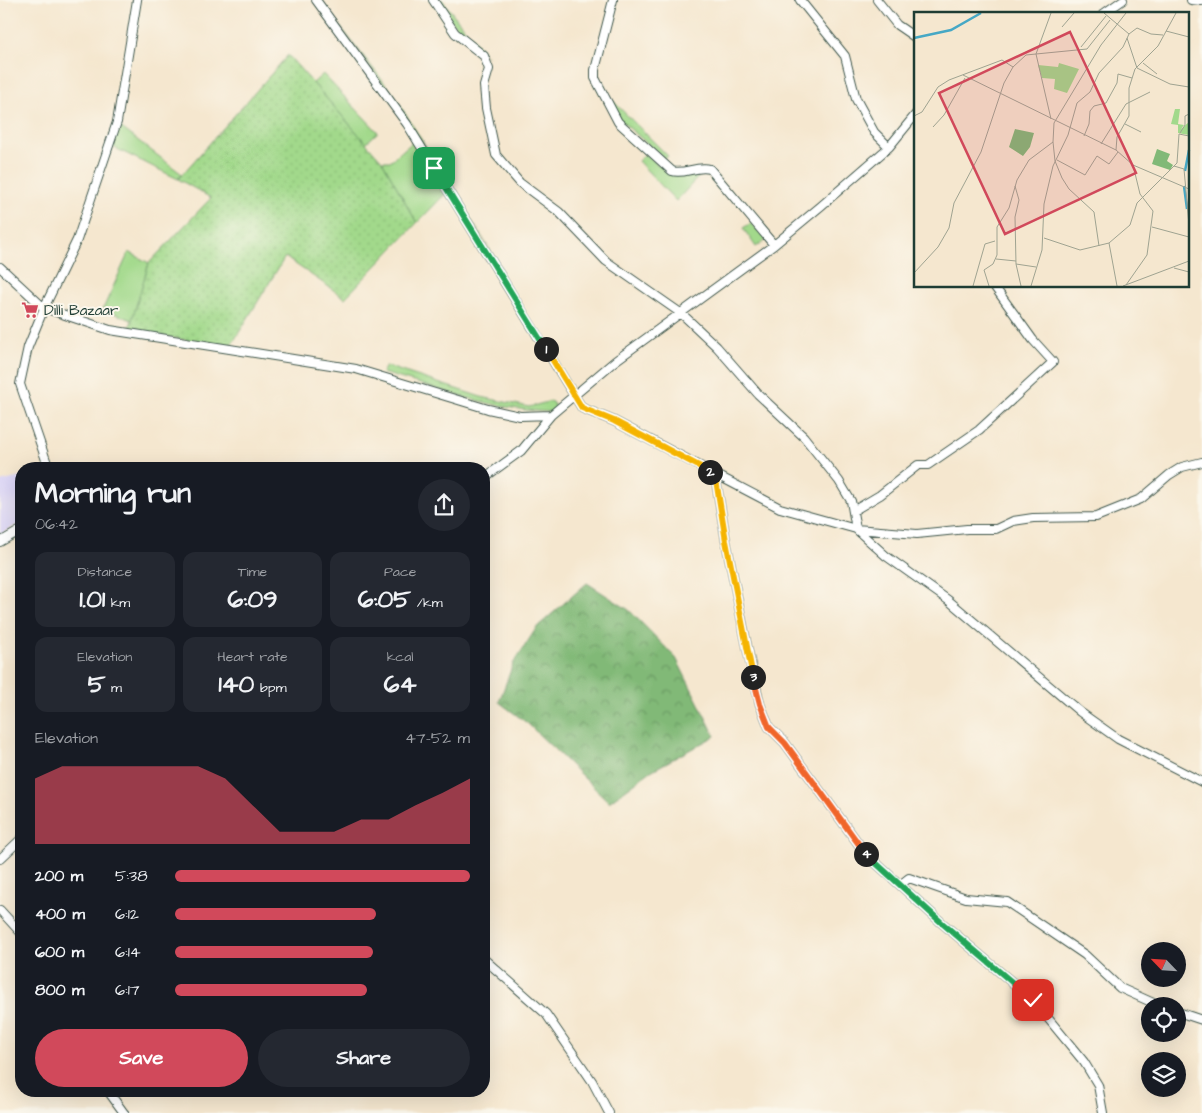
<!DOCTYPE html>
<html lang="en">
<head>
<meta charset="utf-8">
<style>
	body { margin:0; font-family:"Architects Daughter",sans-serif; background:#242831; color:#f1f3f6; height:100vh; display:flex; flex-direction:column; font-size:19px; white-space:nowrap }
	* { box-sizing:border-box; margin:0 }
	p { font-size:16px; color:#9ea1a6 }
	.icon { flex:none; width:28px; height:28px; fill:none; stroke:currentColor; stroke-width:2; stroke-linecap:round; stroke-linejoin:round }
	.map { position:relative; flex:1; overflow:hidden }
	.side { position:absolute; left:15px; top:462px; width:475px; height:635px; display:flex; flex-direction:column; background:#171b24; border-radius:20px; box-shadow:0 5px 20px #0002 }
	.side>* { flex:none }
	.needle { width:32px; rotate:295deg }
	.tools { position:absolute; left:1141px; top:942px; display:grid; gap:10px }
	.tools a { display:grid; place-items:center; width:45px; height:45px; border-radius:50%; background:#171b24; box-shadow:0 5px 20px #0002; font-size:25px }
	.pin { position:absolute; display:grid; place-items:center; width:42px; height:42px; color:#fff; margin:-21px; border-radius:10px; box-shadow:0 2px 8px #0006 }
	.km { position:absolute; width:25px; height:25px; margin:-12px; border-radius:50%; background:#222; color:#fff; font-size:14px; line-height:25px; text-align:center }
	.round { display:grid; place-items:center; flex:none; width:52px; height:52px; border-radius:26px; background:#242831 }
	.summary { display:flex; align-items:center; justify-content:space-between; height:85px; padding:0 20px }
	h1 { font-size:28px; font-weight:700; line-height:38px }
	.figures { display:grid; grid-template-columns:repeat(3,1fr); gap:8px; height:85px; padding:5px 20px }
	.figures div { display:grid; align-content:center; border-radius:12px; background:#242831; text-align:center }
	.figures b { font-size:25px; font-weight:700 }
	.figures small { font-size:14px; font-weight:400 }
	.figures p { font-size:14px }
	.chart { height:140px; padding:10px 20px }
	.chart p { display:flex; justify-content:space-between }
	.chart svg { width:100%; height:90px; margin-top:5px; fill:#d1495b; opacity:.7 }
	.cta { display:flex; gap:10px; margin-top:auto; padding:10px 20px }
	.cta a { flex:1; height:58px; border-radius:30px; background:#d1495b; color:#fff; font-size:20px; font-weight:700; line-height:58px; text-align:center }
	.cta a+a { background:#242831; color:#f1f3f6 }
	ul { padding:0 20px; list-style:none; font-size:16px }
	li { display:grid; grid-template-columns:80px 60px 1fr; align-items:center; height:38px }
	li i { height:12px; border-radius:6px; background:#d1495b }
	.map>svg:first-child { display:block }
	.built { fill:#dcd6f6 }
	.green { fill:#a2d98b; stroke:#608b60 }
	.forest { fill:url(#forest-crowns); stroke:#507b56 }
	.park { fill:url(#park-dots); stroke:#608b60 }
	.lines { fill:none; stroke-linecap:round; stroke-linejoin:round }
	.minor-casing { stroke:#3f564b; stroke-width:10 }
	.minor { stroke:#fff; stroke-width:8 }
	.split-1-casing { stroke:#fff; stroke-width:10 }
	.split-2-casing { stroke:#fff; stroke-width:10 }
	.split-3-casing { stroke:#fff; stroke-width:10 }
	.split-4-casing { stroke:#fff; stroke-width:10 }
	.split-5-casing { stroke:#fff; stroke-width:10 }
	.split-1 { stroke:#22a559; stroke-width:6 }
	.split-2 { stroke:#f5b400; stroke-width:6 }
	.split-3 { stroke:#f5b400; stroke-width:6 }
	.split-4 { stroke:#f0652b; stroke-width:6 }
	.split-5 { stroke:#22a559; stroke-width:6 }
	.labels { text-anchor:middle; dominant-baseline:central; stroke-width:4; stroke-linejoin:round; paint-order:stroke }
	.poi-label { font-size:15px; fill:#1f3d34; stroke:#fbf7ec; text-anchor:start }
	.inset-river { fill:none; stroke:#46a8c5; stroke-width:2.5 }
	.inset-road { fill:none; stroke:#9fa391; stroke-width:1 }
	.view { fill:#d1495b; fill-opacity:0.15; stroke:#d1495b; stroke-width:2.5 }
	.inset-edge { fill:none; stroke:#1f3d34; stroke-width:2.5 }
</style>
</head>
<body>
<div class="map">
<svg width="1202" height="1113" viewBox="0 0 1202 1113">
	<defs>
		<pattern id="forest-crowns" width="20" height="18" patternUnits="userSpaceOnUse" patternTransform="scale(1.25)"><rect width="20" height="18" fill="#81b977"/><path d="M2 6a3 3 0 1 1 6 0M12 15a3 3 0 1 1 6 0" fill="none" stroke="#699862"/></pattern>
		<pattern id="park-dots" width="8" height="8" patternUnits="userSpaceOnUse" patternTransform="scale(1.25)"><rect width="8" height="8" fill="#a2d98b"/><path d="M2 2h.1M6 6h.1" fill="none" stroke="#8bbb79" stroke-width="1.8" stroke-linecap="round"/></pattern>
	</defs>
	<rect width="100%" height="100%" fill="#fbf7ec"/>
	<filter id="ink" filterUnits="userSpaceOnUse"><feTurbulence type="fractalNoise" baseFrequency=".02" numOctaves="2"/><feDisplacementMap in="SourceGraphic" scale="10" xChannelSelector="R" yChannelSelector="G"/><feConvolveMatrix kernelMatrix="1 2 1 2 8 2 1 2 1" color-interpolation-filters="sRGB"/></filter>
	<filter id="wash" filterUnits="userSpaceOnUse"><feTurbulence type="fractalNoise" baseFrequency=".0096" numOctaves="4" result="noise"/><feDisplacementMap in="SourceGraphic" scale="20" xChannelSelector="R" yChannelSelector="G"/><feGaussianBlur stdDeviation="1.12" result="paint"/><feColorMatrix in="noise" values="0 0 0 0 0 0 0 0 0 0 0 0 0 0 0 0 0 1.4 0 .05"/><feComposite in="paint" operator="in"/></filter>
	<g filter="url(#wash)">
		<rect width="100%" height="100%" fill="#f5e7cf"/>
		<path class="built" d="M21,477V523L0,534V482Z"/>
		<path class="green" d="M437,0H442L487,57L456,27Z
			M329,12L393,94L495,258L391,95Z
			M323,74L378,132L366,143L313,83Z
			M605,93L668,156L665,159L620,120Z
			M119,126L182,174L178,179L111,146Z
			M414,141L445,194L417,223L382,161H390Z
			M645,154L670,174L705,170L676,201L638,161Z
			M751,223L767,239L756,247L743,228Z
			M129,252L149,263L132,320L103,309Z
			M386,366L481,397L529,407L551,401L556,407L551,412C493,410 438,388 382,373Z"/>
		<path class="forest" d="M587,583L629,610L676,658L715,736L651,771L609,802L527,723L499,702L513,664L537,627Z"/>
		<path class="park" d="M288,55L382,161L417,223L345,298L285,257L232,344H209L129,330L149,263L211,198L178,179Z"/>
	</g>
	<g filter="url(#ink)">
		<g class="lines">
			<g class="minor-casing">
				<path id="minor" d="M137,0L117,122L77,240L44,308L110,330L356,369L488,409L520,416L551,415
					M316,0L407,124L582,408L614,421L715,474L726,541L750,661L760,704L769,727L785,743L866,854L942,923L1033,1000L1084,1062L1098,1085L1103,1113
					M433,0L455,33L484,56L489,69L484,86L486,108L496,155L520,183L559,212L606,261L682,314L717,347L758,394L804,437L839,481L851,501L856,529L886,556L948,600L1080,712L1118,739L1202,782
					M613,0L595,70V78L618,122L672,171C684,175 697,165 710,169L774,245
					M800,0L845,56L856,99L874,132L889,147
					M877,0L897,25L916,38
					M1191,0L1202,1
					M1103,14L1123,0
					M0,267L44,308L28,347L20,384L49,469
					M715,474L780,508L856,529L917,534L967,529H996L1013,521L1033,518L1096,517L1141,499L1169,475L1182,467L1202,462
					M484,478L521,451L551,415L615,361L774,245L821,206L889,147L916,114
					M853,511L880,495L918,465H928L979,430L1053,362L1033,340L994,286
					M0,542L21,530
					M0,859L21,839
					M900,885L909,878L966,898L1007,902L1085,955L1120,988L1160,1006
					M0,910L21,933
					M484,959L546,1014L592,1081L609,1113
					M1178,1012L1202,1020
					M108,1091L124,1113"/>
			</g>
			<use href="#minor" class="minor"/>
		</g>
	</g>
	<g class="lines" filter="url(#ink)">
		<g class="split-1-casing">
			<path id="split-1" d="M434,168L546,349"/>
		</g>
		<g class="split-2-casing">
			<path id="split-2" d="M546,349L582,408L614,421L710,472"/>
		</g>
		<g class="split-3-casing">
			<path id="split-3" d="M710,472L715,474L726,541L753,677"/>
		</g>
		<g class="split-4-casing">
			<path id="split-4" d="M753,677L760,704L769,727L785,743L866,854"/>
		</g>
		<g class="split-5-casing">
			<path id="split-5" d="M866,854L942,923L1033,1000"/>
		</g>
		<use href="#split-1" class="split-1"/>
		<use href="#split-2" class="split-2"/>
		<use href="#split-3" class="split-3"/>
		<use href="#split-4" class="split-4"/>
		<use href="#split-5" class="split-5"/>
	</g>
	<defs>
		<g id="supermarket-bare" transform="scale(1.35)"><path d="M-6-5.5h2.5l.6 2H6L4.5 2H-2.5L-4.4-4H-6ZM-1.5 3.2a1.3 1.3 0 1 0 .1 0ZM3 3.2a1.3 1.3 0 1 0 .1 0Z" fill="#d1495b" stroke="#fbf7ec" stroke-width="2.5" paint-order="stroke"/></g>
	</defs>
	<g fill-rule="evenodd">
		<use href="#supermarket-bare" x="30" y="310"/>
	</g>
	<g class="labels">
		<g class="poi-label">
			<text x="44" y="310">Dilli Bazaar</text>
		</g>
	</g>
	<g transform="translate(914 12)">
		<rect width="275" height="275" fill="#f5e7cf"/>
		<path d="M261,97H266L264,112L270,113L267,117L275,110V123L264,121V113L257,112Z" fill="#a2d98b"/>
		<path d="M101,117L120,121L116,135L109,144L95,135ZM243,137L256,142L253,149L259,153L256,158L238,152Z" fill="#81b977"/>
		<path d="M145,51L165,57L153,81L140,77L141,67L128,66L124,53L144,55Z" fill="#a2d98b"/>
		<path class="inset-river" d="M0,26L37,18L67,1M271,159L275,138M270,174L273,197"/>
		<path class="inset-road" d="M190,1L215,22L223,16L237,22L249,23M148,15L160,1M252,19L275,25M213,26L223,56L256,72L275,75M167,35L192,4M229,51L243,62M49,63L202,138L219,153L275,177M0,104L8,100L24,75L35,68L88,48L99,55L112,43L122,42L137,1M137,107L122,42L173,37L196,8M211,112L227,120M19,115L30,103L51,66M266,121L271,113V104L275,102M170,124L175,112L176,99L180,94L192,91L203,71L204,62L218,66M139,130L141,149L148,166L155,177L180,200L185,234M187,132L212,92L236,80M202,138L203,125L215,104V76L221,57L244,34L262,1M143,148L171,163L183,144L195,152L204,140M260,154L270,157L275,213M101,174L105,188L101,205L102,252L107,274M238,215L275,225M130,226L166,238L195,231M82,247L102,249M102,252L122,255M260,256L275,260M0,261L24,235L35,216L40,191L67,140L90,71L99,55M212,273L233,243L239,199L226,182L219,153M59,274L71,232L81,229M75,274L70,258L79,252L83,243V215L95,196L103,168L115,148L139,130L140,111L187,33L212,1M117,274L128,238L130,192L139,154L154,123L163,91L176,80L185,61L209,35L215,22M203,274L195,231L216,213L223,191L263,151L265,122L275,124M209,274L275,249"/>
		<path class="view" d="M156,20L222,161L91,222L25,81Z"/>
		<rect width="275" height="275" class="inset-edge"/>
	</g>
</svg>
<div class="tools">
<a><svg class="needle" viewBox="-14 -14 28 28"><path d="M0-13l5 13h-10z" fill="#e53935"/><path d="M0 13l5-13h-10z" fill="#9ea1a6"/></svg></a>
<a><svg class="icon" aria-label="locate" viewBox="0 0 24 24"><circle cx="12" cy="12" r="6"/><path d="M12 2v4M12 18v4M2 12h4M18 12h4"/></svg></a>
<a><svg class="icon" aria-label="layers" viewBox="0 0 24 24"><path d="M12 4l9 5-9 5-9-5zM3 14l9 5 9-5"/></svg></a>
</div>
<div class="pin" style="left:434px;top:168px;background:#1e9e55"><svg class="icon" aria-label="arrive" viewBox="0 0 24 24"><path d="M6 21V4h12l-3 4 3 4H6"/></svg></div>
<div class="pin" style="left:1033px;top:1000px;background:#d93025"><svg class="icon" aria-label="check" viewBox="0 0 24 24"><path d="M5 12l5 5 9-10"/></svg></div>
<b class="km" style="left:546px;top:349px">1</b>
<b class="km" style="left:710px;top:472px">2</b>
<b class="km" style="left:753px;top:677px">3</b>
<b class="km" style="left:866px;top:854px">4</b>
<section class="side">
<div class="summary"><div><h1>Morning run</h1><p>06:42</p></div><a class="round"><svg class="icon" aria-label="share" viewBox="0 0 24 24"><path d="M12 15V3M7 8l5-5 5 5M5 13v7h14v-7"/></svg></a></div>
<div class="figures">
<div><p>Distance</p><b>1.01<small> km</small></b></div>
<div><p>Time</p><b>6:09</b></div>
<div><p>Pace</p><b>6:05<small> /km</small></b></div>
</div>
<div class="figures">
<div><p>Elevation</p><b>5<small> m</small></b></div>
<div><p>Heart rate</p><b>140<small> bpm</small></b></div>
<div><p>kcal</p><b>64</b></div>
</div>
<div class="chart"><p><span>Elevation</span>47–52 m</p>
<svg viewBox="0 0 160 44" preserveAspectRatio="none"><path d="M0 44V12L10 6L20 6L30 6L40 6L50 6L60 6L70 12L80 25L90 38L100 38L110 38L120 32L130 32L140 25L150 19L160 12V44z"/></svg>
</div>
<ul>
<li><b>200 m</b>5:38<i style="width:100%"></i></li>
<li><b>400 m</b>6:12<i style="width:68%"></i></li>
<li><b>600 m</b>6:14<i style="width:67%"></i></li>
<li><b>800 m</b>6:17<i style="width:65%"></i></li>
</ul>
<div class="cta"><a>Save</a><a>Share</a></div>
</section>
</div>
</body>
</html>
